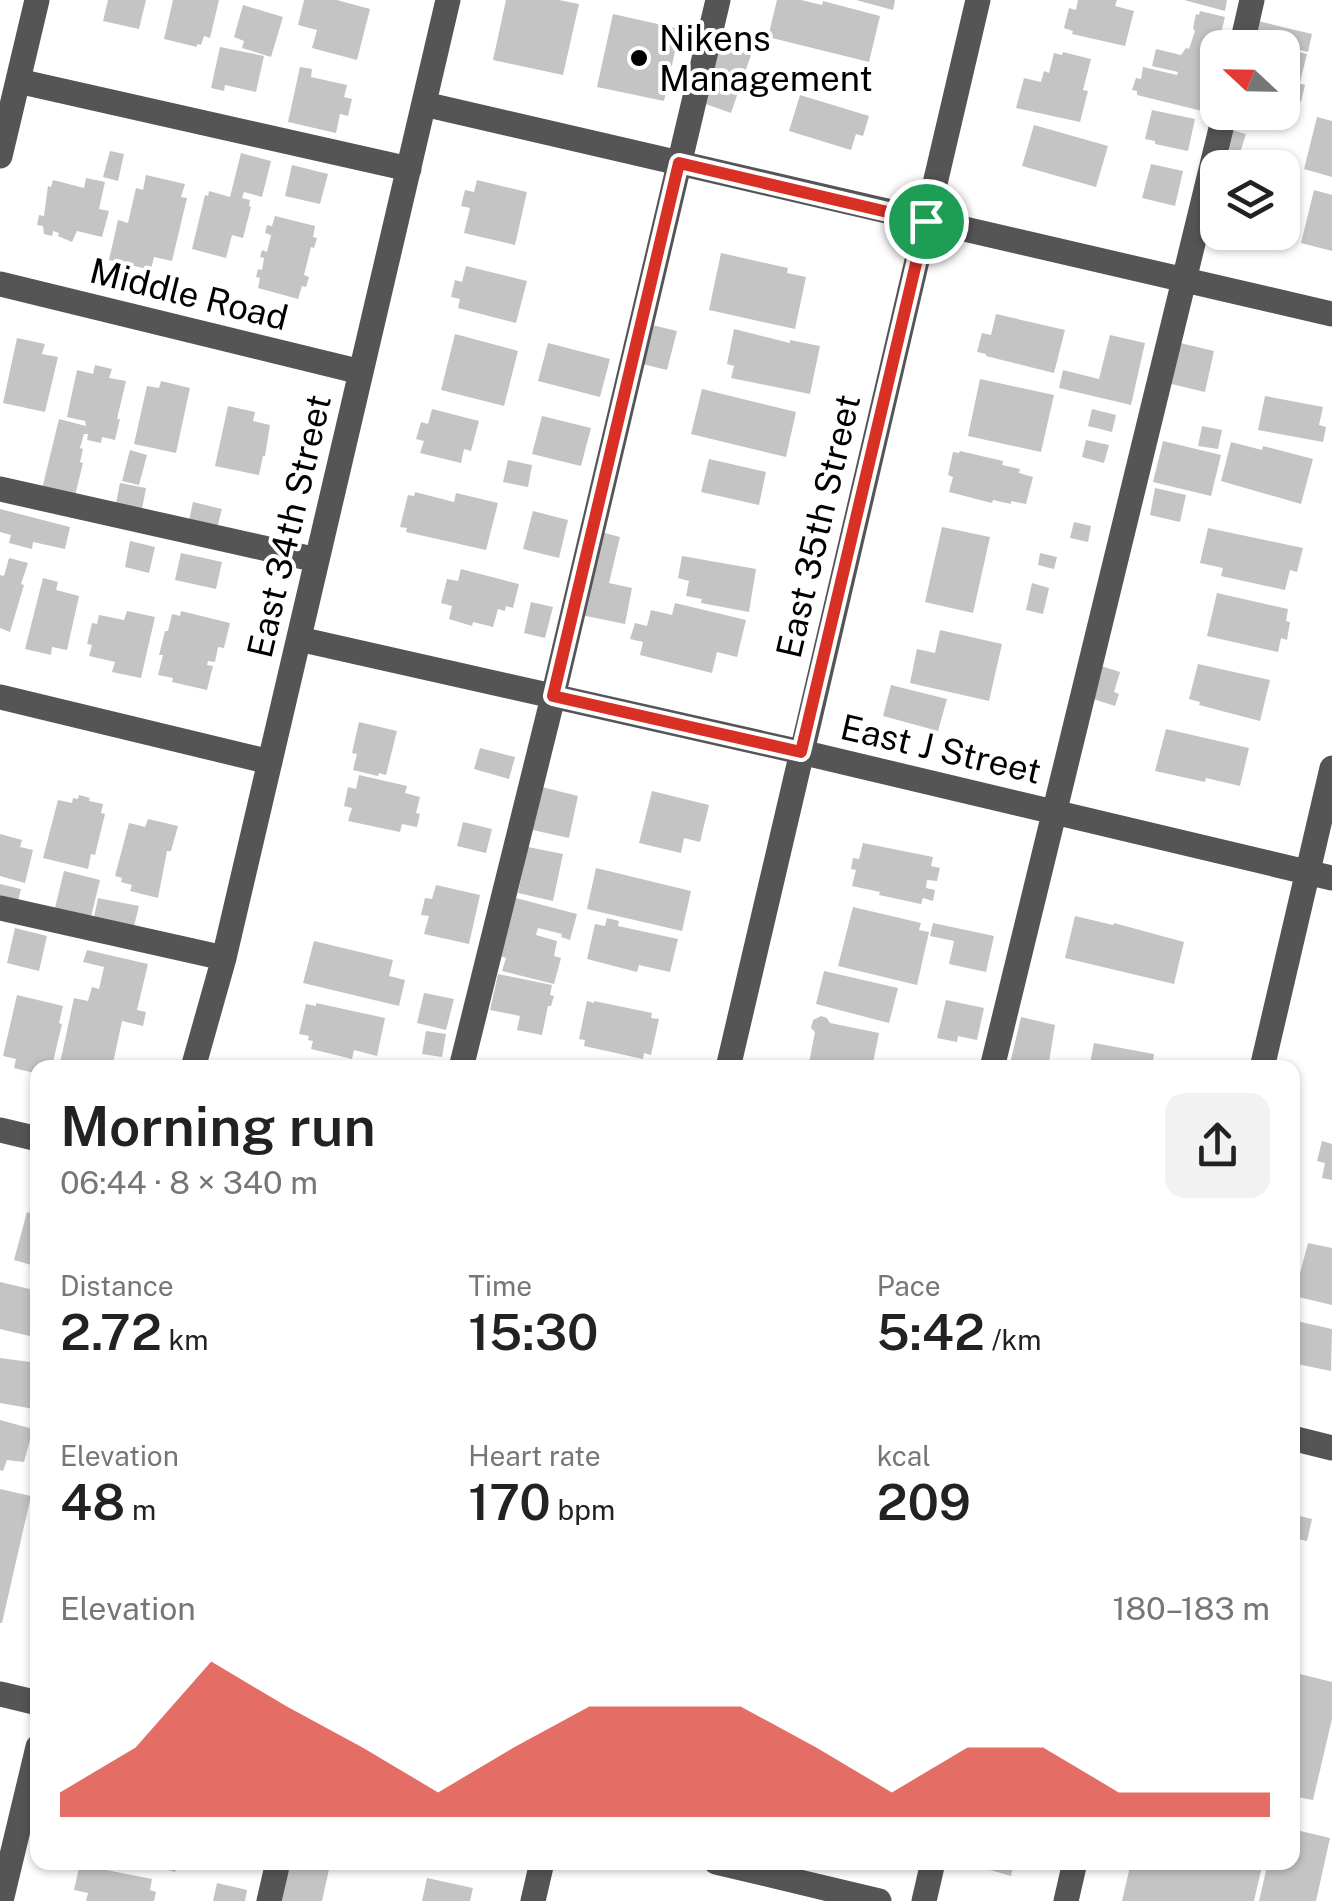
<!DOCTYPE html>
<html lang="en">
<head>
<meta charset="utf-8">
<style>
	body { margin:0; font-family:"Public Sans",sans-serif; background:#f2f2f2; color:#222; height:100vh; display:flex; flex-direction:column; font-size:38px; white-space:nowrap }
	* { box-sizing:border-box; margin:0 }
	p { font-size:32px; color:#767676 }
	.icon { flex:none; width:55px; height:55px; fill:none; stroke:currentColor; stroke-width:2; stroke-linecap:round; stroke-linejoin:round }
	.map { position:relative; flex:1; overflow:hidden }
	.details { position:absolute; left:30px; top:1060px; width:1270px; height:810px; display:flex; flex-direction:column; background:#fff; border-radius:20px; box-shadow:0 2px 8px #0004 }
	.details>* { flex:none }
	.needle { width:65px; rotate:292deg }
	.tools { position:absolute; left:1200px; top:30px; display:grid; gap:20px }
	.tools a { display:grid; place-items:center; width:100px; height:100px; border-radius:20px; background:#fff; box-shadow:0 2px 8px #0004; font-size:50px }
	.pin { position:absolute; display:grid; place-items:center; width:85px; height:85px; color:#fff; margin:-42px; border:5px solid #fff; border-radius:50%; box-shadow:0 2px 10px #0007 }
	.round { display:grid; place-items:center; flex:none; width:105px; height:105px; border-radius:20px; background:#f2f2f2 }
	.head { display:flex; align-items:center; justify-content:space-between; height:170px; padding:0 30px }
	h1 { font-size:55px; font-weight:600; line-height:75px }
	.stats { display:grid; grid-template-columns:repeat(3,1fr); gap:15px; height:170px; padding:10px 30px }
	.stats div { display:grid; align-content:center }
	.stats b { font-size:50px; font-weight:600 }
	.stats small { font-size:28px; font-weight:400 }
	.stats p { font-size:28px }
	.chart { height:280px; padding:20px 30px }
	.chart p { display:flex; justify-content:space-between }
	.chart svg { width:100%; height:180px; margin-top:10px; fill:#d93025; opacity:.7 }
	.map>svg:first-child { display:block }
	.building { fill:#c4c4c4 }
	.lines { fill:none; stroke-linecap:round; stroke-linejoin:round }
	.minor { stroke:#555; stroke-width:25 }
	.route-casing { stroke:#fff; stroke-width:20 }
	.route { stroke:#d93025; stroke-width:12 }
	.poi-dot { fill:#000; stroke:#fff; stroke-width:4 }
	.labels { text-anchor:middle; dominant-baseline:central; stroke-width:8; stroke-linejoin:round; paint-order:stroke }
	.poi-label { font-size:35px; fill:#000; stroke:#fff; text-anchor:start }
	.street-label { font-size:35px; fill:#000; stroke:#fff }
</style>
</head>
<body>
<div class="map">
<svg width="1332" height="1901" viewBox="0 0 1332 1901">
	<rect width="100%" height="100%" fill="#fff"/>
	<path class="building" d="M108,0H146L139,29L103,21Z
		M173,0H219L210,38L204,36L201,45L197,44V47L164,39Z
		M304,0H337L370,9L357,60L312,48L317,30L298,25Z
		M506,0H559L579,4L563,75L493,60Z
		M777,0H801L822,5L823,1L880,16L869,62L768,37Z
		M856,0H895L893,10Z
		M1078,0H1117L1115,6L1134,11L1125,46L1072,34L1073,31L1064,28L1069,8L1076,10Z
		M1184,0H1227L1225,11Z
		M243,5L283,17L271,57L242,48L244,41L234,37Z
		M1200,11L1225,17L1202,111L1137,95V91L1132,90L1136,78L1141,79L1143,67L1177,75L1178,72L1152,66L1156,49L1181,55L1186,48L1189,49L1195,31L1193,28L1196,14L1199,15Z
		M613,14L680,29L664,101L597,87Z
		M1258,21L1312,34L1308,52L1291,48V50L1307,54L1300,82L1282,78V48H1251Z
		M720,44L751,55L731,113L700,102Z
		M220,47L264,56L256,92L225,85L224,91L211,88Z
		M1063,52L1091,59L1083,90L1088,91L1080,122L1016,108L1024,78L1041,82L1044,71L1049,73L1054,53L1062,55Z
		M300,67L312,69L311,77L347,85L344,97L352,99L348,116L340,114L336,133L288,122Z
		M1282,79L1305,85L1301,102L1282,97Z
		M800,95L869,116L863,136L856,134L851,150L789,131Z
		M1152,110L1195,119L1188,151L1155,144V141L1145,139Z
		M1317,117L1332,121V177L1304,169Z
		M1034,125L1108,146L1096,187L1022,166Z
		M1224,128L1246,134L1240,153L1219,146Z
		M110,151L124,154L118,181L103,177Z
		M241,153L271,161L262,197L244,192L242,198L250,200L249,206L251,207L243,238L232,235L226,258L192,249L205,195L208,196L209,191L230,197Z
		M1151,164L1183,171L1175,206L1142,198Z
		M292,165L328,174L320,204L285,196Z
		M146,175L185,184L181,197L187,198L172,261L154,257L151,270L109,260L118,220L128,223L136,188L143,190Z
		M86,178L105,182L99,209L109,211L102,237L77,231L72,242L58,236L59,233L53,231L52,236L44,234L43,226L37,225L39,215L44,216L48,186L51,187L53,180L84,188Z
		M477,180L527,192L515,245L464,233L470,208L461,206L465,190L474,192Z
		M1314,190L1332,195V251L1301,243Z
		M275,216L315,226L313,237L317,238L314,248L311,247L304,275L309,277L306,287L302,286L298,299L258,288L260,278L256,277L258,269L262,270L264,258L260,257L262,250L267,252L271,235L265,233L267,225L272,226Z
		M721,253L788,268L787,273L806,277L795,329L709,310Z
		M466,266L527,281L516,323L458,308L460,299L451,297L455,280L462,282Z
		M996,314L1065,330L1054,373L986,356V354L977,352L982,333L991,335Z
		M648,324L677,331L667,370L638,363Z
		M734,329L790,343V340L820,346L810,394L731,378L734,366L727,364Z
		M455,334L518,351L504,406L441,390Z
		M1110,335L1145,343L1131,405L1059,388L1063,370L1099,379Z
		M17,338L45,344L42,354L58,357L45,412L3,403Z
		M1176,342L1214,351L1205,392L1167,383Z
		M548,343L610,359L600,397L538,381Z
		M95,365L112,369L109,378L126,381L117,419H120L115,440L102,437L101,443L87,440L88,434H84L80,448L83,449L80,462L83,463L74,500L42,489L59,419L86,426L85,421L67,417L77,370L93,374Z
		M980,379L1054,395L1041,452L968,436Z
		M161,381L190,388L176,453L134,444L147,386L159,388Z
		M702,389L796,412L786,457L691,434Z
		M1265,396L1323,407L1319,425L1326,427L1323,442L1258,430Z
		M228,406L255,412L253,421L270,425L265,456H263L259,475L215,466Z
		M432,409L479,421L471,451L464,449L461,463L420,453L424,441L416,439L421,422L428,424Z
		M1092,409L1116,415L1112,432L1088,426Z
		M542,416L591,428L581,466L532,454Z
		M1202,426L1222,430L1218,449L1198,446Z
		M1086,440L1109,445L1104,463L1082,457Z
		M1163,441L1221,455L1211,496L1153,482Z
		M1231,442L1262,450L1263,446L1313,459L1301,504L1221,481Z
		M130,450L147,455L139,485L122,481Z
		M960,451L1003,461L1002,465L1020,469L1019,473L1033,477L1026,504L1011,501V504L993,500L992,503L949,492L953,477L948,475L953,452L959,453Z
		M709,459L766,472L759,505L701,492Z
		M508,460L532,465L528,487L503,482Z
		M120,483L146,488L141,514L115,509Z
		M1155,488L1186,495L1180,522L1150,515Z
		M415,492L454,502L456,493L498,503L486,550L406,532L407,528L400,527L408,495L414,496Z
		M193,502L222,509L216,532L188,525Z
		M0,509L70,527L65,549L33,542L32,549L9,543L11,535L0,532Z
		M533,511L568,520L559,558L523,549Z
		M1074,522L1091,526L1088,542L1070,538Z
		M942,527L990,537L973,613L925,602Z
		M1208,528L1303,548L1297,572L1290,570L1285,590L1221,576L1223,568L1200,563Z
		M597,531L620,537L609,583L632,588L625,624L581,615Z
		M130,541L155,547L149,573L125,567Z
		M181,553L222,562L216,589L175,580Z
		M1040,553L1057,557L1054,569L1038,565Z
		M682,556L756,569L749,612L701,603L702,599L686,596L689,581L678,578Z
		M9,558L28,563L21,584L24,585L10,632L0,628V575L4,576Z
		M461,569L519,584L513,608L506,606L505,611L498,609L493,627L473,622L472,626L449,619L452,606L441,603L447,579L458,581Z
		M43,578L58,582L56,590L79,596L67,650L52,647L51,655L25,649Z
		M1032,583L1049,588L1043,614L1026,610Z
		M1217,593L1288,609L1286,621L1290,622L1287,640L1281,638L1278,652L1207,636Z
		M531,602L553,607L545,638L524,633Z
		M675,603L746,620L737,657L717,652L712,673L640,655L643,642L630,639L635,623L647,626L651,610L672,615Z
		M127,611L155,617L141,678L112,672L115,662L89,656L92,645L87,644L92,623L97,624L99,615L124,620Z
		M181,611L230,623L224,648L218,647L215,662L208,661L207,665L213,666L207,690L172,682L173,678L158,675L163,655H159L165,631H168L172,614L180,616Z
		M940,630L1002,644L989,701L910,683L917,649L935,653Z
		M1198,664L1270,680L1260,721L1199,705L1200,702L1189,699Z
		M1101,666L1120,672L1114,692L1119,694L1115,706L1093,699Z
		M891,685L947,699L938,731L883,716Z
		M359,722L397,731L386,775L379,773L378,776L353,770L357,754L352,753Z
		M1166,729L1249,748L1240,786L1206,778L1205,782L1155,771Z
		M480,748L515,757L509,779L474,769Z
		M359,775L407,786L405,793L420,797L416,813L420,814L417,827L402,824L400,832L348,821L352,808L344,806L348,787L356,789Z
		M538,786L578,796L569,838L528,829Z
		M652,791L709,805L700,842L684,838L681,853L639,843Z
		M79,795L90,798L89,801L103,804L101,813L105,814L95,855L91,854L88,869L43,858L58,800L72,803L73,798L78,799Z
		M148,819L178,826L171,851H167L158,898L130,891L132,885L121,882L122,878L115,876L129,823L145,827Z
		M463,822L492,829L486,853L457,846Z
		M0,834L22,840L20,847L33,850L25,883L0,876Z
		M863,843L933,857L931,866L940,868L937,881L927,880L926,888L935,890L933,901L923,898L921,904L879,895L880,892L852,886L856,870L851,869L853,858L859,859Z
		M528,847L563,854L553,901L518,893Z
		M596,868L691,891L682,931L587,909Z
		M64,871L100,880L90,921L54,912Z
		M0,884L21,889L17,905L0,902Z
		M436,885L480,895L469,944L424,934L429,916L421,915L425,898L432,899Z
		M512,897L577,914L570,940L561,937L562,934L538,928L536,935L557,941L554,956L561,958L554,984L502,971L506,958L497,955Z
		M98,898L139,906L133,930L93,922Z
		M853,907L921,923L919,930L929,932L917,985L838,966Z
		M1075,916L1113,925L1114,923L1184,942L1174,984L1065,958Z
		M607,918L619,921L618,926L678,939L670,972L639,965L637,972L587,959L595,924L605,926Z
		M933,923L994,936L986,972L949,964L954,941L930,936Z
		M15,928L47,936L39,971L7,963Z
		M314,941L393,960L389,976L405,980L399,1006L303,983Z
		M87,950L148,964L137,1010L146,1012L143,1026L122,1021L112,1068H59L74,998L88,1001L92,987L99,989L104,967L83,962Z
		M824,971L898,988L889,1023L816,1004Z
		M498,974L552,985L550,995L554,996L551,1006H548L542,1035L517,1030L520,1016L490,1010Z
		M424,993L454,999L446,1030L417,1023Z
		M17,995L63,1006L59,1023L62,1024L52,1066L47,1065L46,1068H38V1074L14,1068L16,1059L3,1056Z
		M946,1000L984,1008L977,1040L958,1036L957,1042L937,1038Z
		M587,1001L594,1003V1001L652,1013L651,1018L659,1019L651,1055L644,1053L643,1059L584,1046L585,1040L579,1039Z
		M316,1003L385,1018L377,1056L354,1050L352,1059L311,1049L313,1041L308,1040L309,1036L299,1034L306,1004L316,1006Z
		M821,1016L827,1018L830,1023L879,1033L872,1068H808L815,1032L811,1028L813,1020Z
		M1021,1017L1055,1025L1048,1068H1009Z
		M426,1031L446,1034L442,1057L422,1054Z
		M1094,1043L1154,1054L1152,1068H1089Z
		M1322,1141L1332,1144V1180L1322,1178L1325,1163L1317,1161Z
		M27,1212L38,1215V1267L14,1260Z
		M1308,1243L1332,1248V1305L1294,1296Z
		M0,1282L38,1291V1338L0,1329Z
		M1292,1320L1332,1329L1331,1371L1292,1363Z
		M0,1358L38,1363V1406H34V1409L0,1403Z
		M0,1420L33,1429L24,1462L7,1460L3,1471L0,1470Z
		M0,1489L31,1496L2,1623H0Z
		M1292,1514L1312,1519L1307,1541L1297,1539L1294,1552Z
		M1292,1672L1332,1682V1719L1313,1800L1292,1796Z
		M1292,1829L1330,1838L1316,1901H1259L1268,1862H1292Z
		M141,1862H178L175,1872Z
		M284,1862H349L348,1868L330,1865L322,1901H275Z
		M962,1862H1014L1011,1876Z
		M1131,1862H1263L1254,1901H1122Z
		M91,1867L152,1879L150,1890L156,1892L154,1901H86L88,1893L74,1890L79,1868L90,1870Z
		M427,1878L473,1888L470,1901H422Z
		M217,1883L247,1890L245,1901H213Z"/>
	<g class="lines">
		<path class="minor" d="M1241,48L1252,0
			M18,81L409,169
			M424,104L1332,314
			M0,156L37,0
			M0,284L361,372
			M0,489L317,560
			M299,639L801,752L1332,878
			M0,697L270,762
			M0,908L224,958
			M193,1068L224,958L448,0
			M461,1068L553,697L718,0
			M728,1068L978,0
			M992,1068L1225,112
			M1262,1068L1332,768
			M0,1130L38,1139
			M1292,1438L1332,1448
			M0,1694L38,1703
			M716,1862L879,1901
			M1,1901L38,1747
			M269,1901L278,1862
			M533,1901L542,1862
			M924,1901L933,1862
			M1066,1901L1075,1862"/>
	</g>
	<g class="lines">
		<g class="route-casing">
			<path id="route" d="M679,163L926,221L801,752L553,696Z"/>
		</g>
		<use href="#route" class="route"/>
	</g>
	<circle class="poi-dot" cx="639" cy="58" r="10"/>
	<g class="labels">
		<g class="poi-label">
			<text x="659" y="38">Nikens<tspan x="659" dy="40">Management</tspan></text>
		</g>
		<g class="street-label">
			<text transform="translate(189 294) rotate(14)">Middle Road</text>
			<text transform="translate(289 526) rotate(-77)">East 34th Street</text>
			<text transform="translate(818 526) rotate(-77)">East 35th Street</text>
			<text transform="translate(941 749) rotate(13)">East J Street</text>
		</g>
	</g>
</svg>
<div class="tools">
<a><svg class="needle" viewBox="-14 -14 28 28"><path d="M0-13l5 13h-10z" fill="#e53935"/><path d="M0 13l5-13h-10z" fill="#767676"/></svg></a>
<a><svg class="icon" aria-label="layers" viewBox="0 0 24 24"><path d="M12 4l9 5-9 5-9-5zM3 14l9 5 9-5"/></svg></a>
</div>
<div class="pin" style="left:926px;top:221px;background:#1e9e55"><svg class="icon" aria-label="arrive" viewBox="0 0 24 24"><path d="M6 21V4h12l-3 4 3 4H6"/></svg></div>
<section class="details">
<div class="head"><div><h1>Morning run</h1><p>06:44 · 8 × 340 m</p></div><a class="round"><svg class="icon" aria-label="share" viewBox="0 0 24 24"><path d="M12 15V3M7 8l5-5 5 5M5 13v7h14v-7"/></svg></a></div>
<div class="stats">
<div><p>Distance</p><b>2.72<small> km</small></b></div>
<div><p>Time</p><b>15:30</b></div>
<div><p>Pace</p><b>5:42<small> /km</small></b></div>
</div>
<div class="stats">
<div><p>Elevation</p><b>48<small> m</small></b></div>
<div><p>Heart rate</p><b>170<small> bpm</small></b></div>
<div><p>kcal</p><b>209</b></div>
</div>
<div class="chart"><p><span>Elevation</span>180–183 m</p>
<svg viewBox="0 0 160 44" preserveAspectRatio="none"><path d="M0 44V38L10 27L20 6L30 17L40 27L50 38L60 27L70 17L80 17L90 17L100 27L110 38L120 27L130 27L140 38L150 38L160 38V44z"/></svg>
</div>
</section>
</div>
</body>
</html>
